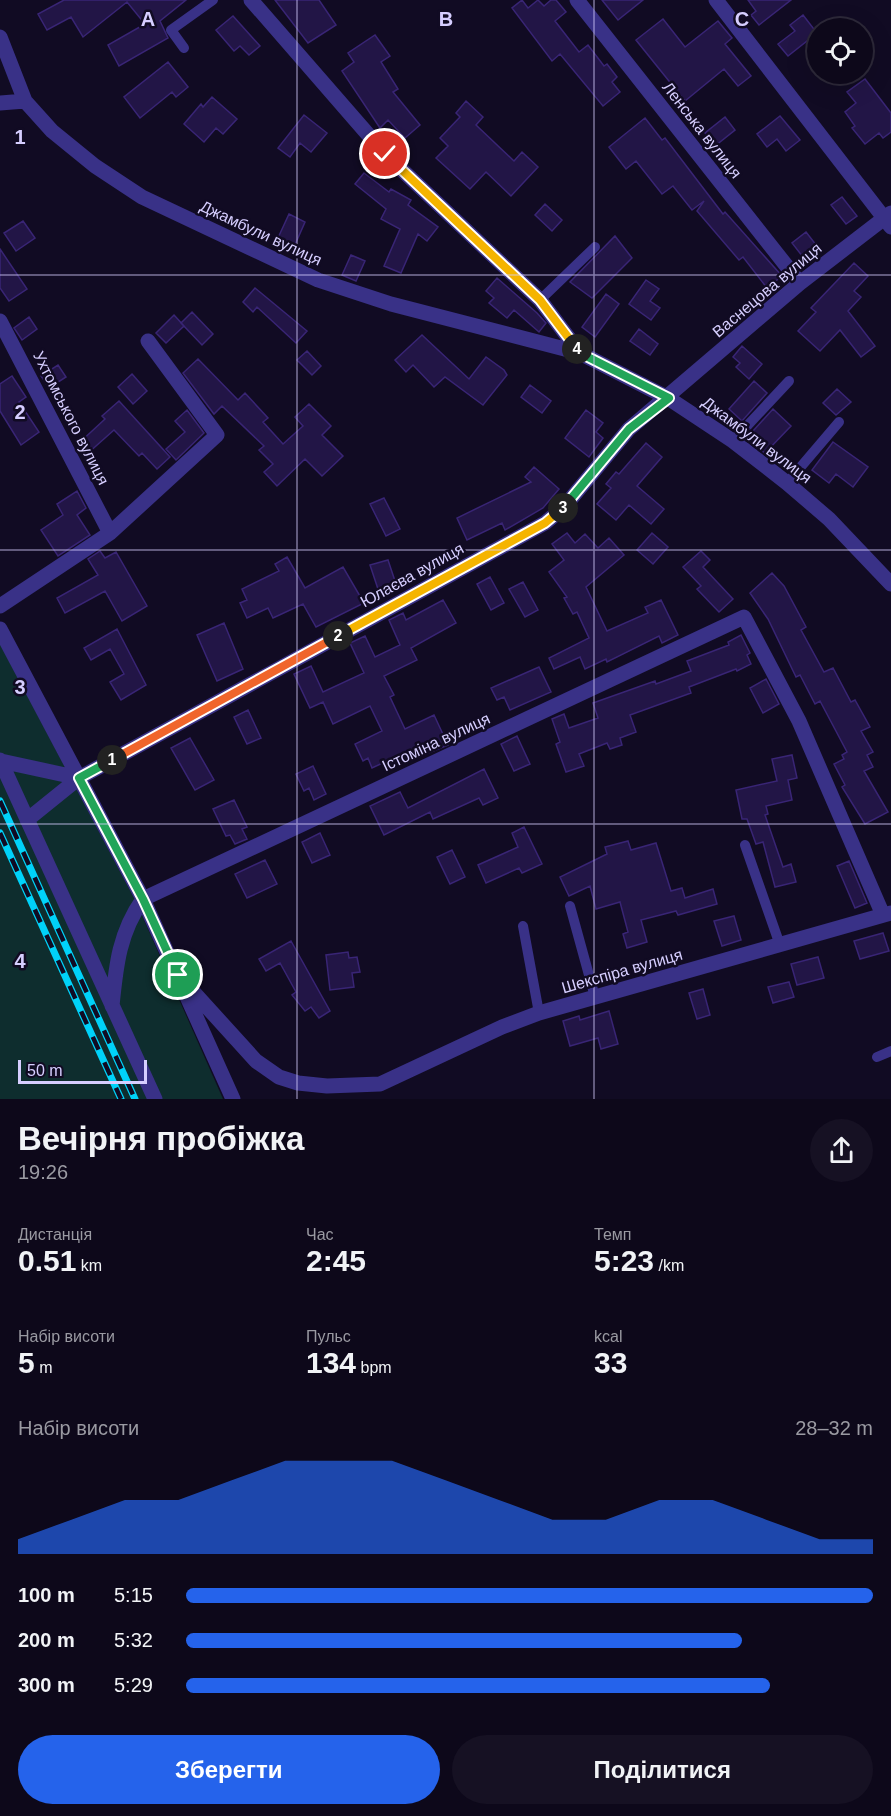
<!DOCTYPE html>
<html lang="uk">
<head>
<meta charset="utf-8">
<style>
	body { margin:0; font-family:Helvetica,sans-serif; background:#161123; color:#f1f3f6; height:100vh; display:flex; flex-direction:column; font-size:22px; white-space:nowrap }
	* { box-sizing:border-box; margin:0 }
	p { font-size:20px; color:#9a9aa2 }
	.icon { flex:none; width:33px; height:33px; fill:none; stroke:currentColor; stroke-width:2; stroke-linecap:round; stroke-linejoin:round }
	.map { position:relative; height:1099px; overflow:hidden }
	.side { display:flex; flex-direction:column; background:#0d081a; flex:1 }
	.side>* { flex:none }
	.buttons { position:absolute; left:807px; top:18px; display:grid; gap:12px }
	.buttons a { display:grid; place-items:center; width:66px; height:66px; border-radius:50%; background:#0d081a; box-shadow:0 6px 24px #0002,0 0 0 2px #2d2939; font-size:30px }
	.scale { position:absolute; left:18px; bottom:15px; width:129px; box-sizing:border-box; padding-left:6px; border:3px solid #d6ceff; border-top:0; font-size:16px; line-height:21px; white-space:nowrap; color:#d6ceff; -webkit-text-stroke:4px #110b23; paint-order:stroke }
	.pin { position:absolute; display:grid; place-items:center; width:51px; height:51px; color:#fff; margin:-26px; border:3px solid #fff; border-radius:50%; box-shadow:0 2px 6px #0007 }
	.km { position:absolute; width:30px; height:30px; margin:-15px; border-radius:50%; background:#222; color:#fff; font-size:16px; line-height:30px; text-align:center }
	.round { display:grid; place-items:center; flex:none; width:63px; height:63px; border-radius:32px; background:#161123 }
	.headline { display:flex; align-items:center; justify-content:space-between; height:102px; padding:0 18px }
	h1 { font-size:33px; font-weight:700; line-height:45px }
	.stats { display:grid; grid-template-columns:repeat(3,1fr); gap:9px; height:102px; padding:6px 18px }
	.stats div { display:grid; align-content:center }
	.stats b { font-size:30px; font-weight:700 }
	.stats small { font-size:16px; font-weight:400 }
	.stats p { font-size:16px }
	.chart { height:168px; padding:12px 18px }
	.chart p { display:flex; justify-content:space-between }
	.chart svg { width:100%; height:108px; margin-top:6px; fill:#2563eb; opacity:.7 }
	.button { display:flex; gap:12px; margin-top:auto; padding:12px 18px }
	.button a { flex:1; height:69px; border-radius:36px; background:#2563eb; color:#fff; font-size:24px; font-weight:700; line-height:69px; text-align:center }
	.button a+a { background:#161123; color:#f1f3f6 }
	ul { padding:0 18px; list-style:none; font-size:20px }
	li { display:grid; grid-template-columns:96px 72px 1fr; align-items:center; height:45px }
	li i { height:15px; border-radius:8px; background:#2563eb }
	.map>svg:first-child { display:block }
	.green { fill:#0e2d2e }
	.building { fill:#221546; stroke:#392575; stroke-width:1.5 }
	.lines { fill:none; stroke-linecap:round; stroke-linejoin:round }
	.service { stroke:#393187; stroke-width:10 }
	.minor { stroke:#393187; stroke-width:15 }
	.rail-casing { stroke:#00d2f9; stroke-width:7 }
	.rail { stroke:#110b23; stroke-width:4.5; stroke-dasharray:14; stroke-linecap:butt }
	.split-1-casing { stroke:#fff; stroke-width:12 }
	.split-2-casing { stroke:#fff; stroke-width:12 }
	.split-3-casing { stroke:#fff; stroke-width:12 }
	.split-4-casing { stroke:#fff; stroke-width:12 }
	.split-5-casing { stroke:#fff; stroke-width:12 }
	.split-1 { stroke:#22a559; stroke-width:8 }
	.split-2 { stroke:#f0652b; stroke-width:8 }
	.split-3 { stroke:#f5b400; stroke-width:8 }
	.split-4 { stroke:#22a559; stroke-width:8 }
	.split-5 { stroke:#f5b400; stroke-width:8 }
	.grid { fill:none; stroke:#d6ceff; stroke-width:1.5; stroke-opacity:0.55 }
	.labels { text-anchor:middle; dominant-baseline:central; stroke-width:5; stroke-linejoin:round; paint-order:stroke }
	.street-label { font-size:16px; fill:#d6ceff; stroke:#110b23 }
	.grid-label { font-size:20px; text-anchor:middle; font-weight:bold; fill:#d6ceff; stroke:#110b23; stroke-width:5; stroke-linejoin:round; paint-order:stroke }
</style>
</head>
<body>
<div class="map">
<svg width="891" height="1099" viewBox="0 0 891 1099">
	<rect width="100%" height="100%" fill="#110b23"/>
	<path class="green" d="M0,644L136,902L223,1099H0Z"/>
	<path class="building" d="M64,0H186L160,21L168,38L119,66L108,45L145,24L127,2L83,37L71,17L47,30L38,14Z
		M275,0H319L336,25L308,43Z
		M522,0L528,8L538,0L544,6L551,0H556L566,12L555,21L579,52L588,45L604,66L607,64L617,77L612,82L620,92L603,106L560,54L552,61L512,8Z
		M602,0H643L618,20Z
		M748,0H791L759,25L751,15L756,11Z
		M803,15L817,33L788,56L778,44L795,31L790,25Z
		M233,16L260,46L249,55L240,46L234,51L216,30Z
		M663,19L685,47L718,21L732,38L725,44L751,76L738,86L724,69L685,101L636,40Z
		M375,35L390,56L381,62L398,89L393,92L420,125L405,138L388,120L380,128L342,71L354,62L348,53Z
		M168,62L188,87L176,97L172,92L140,118L124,97Z
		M865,79L891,113V132L883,138L879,133L865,144L852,128L855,126L845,112L856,103L847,92Z
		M212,97L237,119L223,134L216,128L204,142L184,124L201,104L203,107Z
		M466,101L483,117L476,125L514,161L522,152L538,167L511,196L486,172L470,189L436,158L448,146L440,138L460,117L456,113Z
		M304,115L327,133L311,152L300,143L290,157L278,148Z
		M780,116L800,140L786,151L777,139L767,147L757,134Z
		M725,117L735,130L715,146L705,133Z
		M645,118L662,140L665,138L723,214L725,212L782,276L767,288L743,257L739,260L697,211L704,201L692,210L673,186L662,194L636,161L626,169L609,147Z
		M364,173L389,192L391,189L411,200L408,205L438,227L427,241L418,234L401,273L384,266L400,229L381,219L386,209L355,184Z
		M842,197L857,216L846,224L831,205Z
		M545,204L562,220L552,231L535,215Z
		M289,214L305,222L294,247L277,240Z
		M23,221L35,238L16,251L4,233Z
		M806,232L817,246L803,257L792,243Z
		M615,236L632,258L592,298L570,282Z
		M0,249L27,289L9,301L0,288Z
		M351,255L365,261L356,281L342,275Z
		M854,263L868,276L854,291L861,297L848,311L875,346L861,357L840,330L820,351L798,331L816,312L811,308Z
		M497,278L537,313L546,323L539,332L514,310L507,318L489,303L494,298L486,291Z
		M646,280L659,289L650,301L660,308L651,320L629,304Z
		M255,288L307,331L296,343L257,307L253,312L243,302Z
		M606,294L619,304L595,337L582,327Z
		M192,312L213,334L202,345L181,323Z
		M174,315L184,326L166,343L156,333Z
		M29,317L37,329L22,340L14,328Z
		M639,329L658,344L650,355L630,341Z
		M422,335L469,379L486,357L504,370L507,375L483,405L445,377L434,387L413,365L406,372L395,360Z
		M742,346L762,364L749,379L736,367L740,363L733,357Z
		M307,351L321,366L312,375L297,360Z
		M198,359L238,400L245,393L268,418L263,422L283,444L303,426L295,417L309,404L331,426L322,435L343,456L322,476L305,459L277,486L264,472L273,464L259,450L264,446L222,406L214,414L183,373Z
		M58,365L66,377L49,388L41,376Z
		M132,374L147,391L133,404L118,387Z
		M12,376L26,397L19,402L39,432L21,445L0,411V384Z
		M754,381L767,393L742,421L729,409Z
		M530,385L551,401L542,413L521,397Z
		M837,389L851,402L836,415L823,403Z
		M119,401L170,457L157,469L142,453L139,456L114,430L87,454L78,444L105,419L102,416Z
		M773,409L791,426L765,453L754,445L760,438L753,431Z
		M187,410L204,433L176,460L166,449L185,432L175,421Z
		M586,410L603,423L596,432L603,438L589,457L565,438Z
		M833,442L868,467L853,487L836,474L829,483L812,470Z
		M646,443L662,457L637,486L664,509L651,524L629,505L616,520L597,504L611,488L606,484L616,472L619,474Z
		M534,467L559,489L543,508L505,530L502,523L467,540L457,518L531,482L525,477Z
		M77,491L86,508L77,515L90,535L58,556L41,530L63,515L57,504Z
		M384,498L400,529L386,536L370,504Z
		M567,533L575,543L585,534L598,548L609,538L624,555L586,587L607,631L648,613L645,607L661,600L678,635L662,643L659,636L607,662L606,659L585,669L580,657L554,669L549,658L589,638L577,612L573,614L564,598L567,597L549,572L564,560L552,544Z
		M652,533L668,547L653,564L637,550Z
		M100,551L105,558L116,552L147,606L122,621L105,591L65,613L57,598L98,575L88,559Z
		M701,551L710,560L703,567L733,599L719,612L697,589L701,586L683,567Z
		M287,557L305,588L343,567L364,603L316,627L303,604L273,618L268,608L247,618L240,603L247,600L242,589L279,571L275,564Z
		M388,560L396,584L378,589L370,565Z
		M772,573L784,586L806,627L801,630L824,672L833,668L851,702L855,700L870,727L861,731L873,752L867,755L873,767L864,771L888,812L865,824L842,787L845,785L834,764L844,759L842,755L847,752L820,701L815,704L800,675L796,677L768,619L750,593Z
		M490,577L504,603L491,610L477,584Z
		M523,582L538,610L525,617L509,589Z
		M443,600L456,623L411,648L417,660L384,676L394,695L390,697L405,729L434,715L448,745L406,762L402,754L372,768L368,758L363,761L355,744L382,731L370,706L333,724L323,702L310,708L294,674L311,666L323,692L364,673L350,643L365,636L375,657L400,645L389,620L403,613L406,620Z
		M224,623L243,669L217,681L197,635Z
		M117,629L146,685L121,700L110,682L124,674L110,649L91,660L84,648Z
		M741,635L750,653L747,655L751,664L737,671L736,669L689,687L691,693L630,715L636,732L620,738L622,745L610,749L607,743L579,754L584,766L566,772L556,744L560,742L552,719L564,714L569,728L598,718L593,703L655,681L656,684L691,671L687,661L729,645L728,642Z
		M539,667L551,692L510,710L504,697L497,700L491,688Z
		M766,679L779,704L763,713L750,688Z
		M248,710L261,738L247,744L234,717Z
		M517,736L530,764L514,771L501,744Z
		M190,738L214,780L195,790L171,748Z
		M792,755L797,778L788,780L792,800L766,806L768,814L765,815L783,867L791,864L796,882L775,887L763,842L756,844L747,819H742L736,790L777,781L772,759Z
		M313,766L326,794L314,800L309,788L304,791L296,774Z
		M484,769L498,798L483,805L479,798L433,819L430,812L384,835L370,806L400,792L408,808Z
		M234,800L247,827L242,829L247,839L235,844L230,835L226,836L213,809Z
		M524,827L542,864L522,873L519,868L486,883L478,865L518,847L512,833Z
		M320,833L330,855L312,863L302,842Z
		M628,841L631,850L656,843L671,891L682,888L685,898L713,889L717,904L678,915L676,911L641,920L647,942L627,948L623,934L628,932L620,902L596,909L590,886L569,896L560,877L607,854L605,847Z
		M452,850L465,877L450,884L437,857Z
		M265,860L277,884L247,898L235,874Z
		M849,861L867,903L855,908L837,866Z
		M734,916L741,940L722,946L714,921Z
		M883,933L889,951L860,959L854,941Z
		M291,941L330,1011L319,1018L311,1007L305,1011L292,995L296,992L280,963L266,971L259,959Z
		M348,952L349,958L357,957L360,972L352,973L354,987L330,990L326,955Z
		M818,957L824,978L797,985L791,964Z
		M789,982L794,997L773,1003L768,987Z
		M703,989L710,1015L697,1019L689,993Z
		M609,1011L618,1044L601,1049L598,1038L570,1046L563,1021L579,1016L580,1020Z"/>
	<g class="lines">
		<path class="service" d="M184,48L171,30L213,0
			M540,300L595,247
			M733,441L789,381
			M787,483L839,422
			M745,845L780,945
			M570,906L595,997
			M523,926L539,1013
			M877,1057L891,1051"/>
		<path class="minor" d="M251,0L385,154L540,300L580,353
			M577,0L800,283
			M716,0L891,227
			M0,37L25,101L52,131L95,166L142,197L318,280L391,304L580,353L668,398L733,441L787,483L829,519L891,584
			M0,103L25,101
			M0,321L110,533
			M0,606L110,533L217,435L148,341
			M0,629L143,899L233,1099
			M0,760L155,1099
			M1,761L79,778
			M27,820L79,778L545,523L564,507L629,429L800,283L891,213
			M178,975L256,1061L279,1077L298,1083L327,1086L380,1084L502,1027L539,1013L891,913
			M112,1006C116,966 119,933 143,899L744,617L799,721L883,915"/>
		<g class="rail-casing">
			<path id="rail" d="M0,801L135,1099
				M0,833L121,1099"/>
		</g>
		<use href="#rail" class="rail"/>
	</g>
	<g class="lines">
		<g class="split-1-casing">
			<path id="split-1" d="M112,760L79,778L143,899L178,975"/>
		</g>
		<g class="split-2-casing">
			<path id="split-2" d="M112,760L338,636"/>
		</g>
		<g class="split-3-casing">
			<path id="split-3" d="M338,636L545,523L563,508"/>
		</g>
		<g class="split-4-casing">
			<path id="split-4" d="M563,508L629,429L669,398L580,353L577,349"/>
		</g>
		<g class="split-5-casing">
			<path id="split-5" d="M385,154L540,300L577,349"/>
		</g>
		<use href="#split-1" class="split-1"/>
		<use href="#split-2" class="split-2"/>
		<use href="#split-3" class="split-3"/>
		<use href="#split-4" class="split-4"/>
		<use href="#split-5" class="split-5"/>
	</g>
	<path class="grid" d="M297,0V1099M594,0V1099M0,275H891M0,550H891M0,824H891"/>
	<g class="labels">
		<g class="street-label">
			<text transform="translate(702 130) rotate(52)">Ленська вулиця</text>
			<text transform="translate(261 233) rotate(25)">Джамбули вулиця</text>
			<text transform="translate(767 290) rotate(-40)">Васнецова вулиця</text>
			<text transform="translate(71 418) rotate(63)">Ухтомського вулиця</text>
			<text transform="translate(757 440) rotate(37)">Джамбули вулиця</text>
			<text transform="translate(412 575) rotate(-29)">Юлаєва вулиця</text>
			<text transform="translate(436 742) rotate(-25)">Істоміна вулиця</text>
			<text transform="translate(622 971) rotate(-16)">Шекспіра вулиця</text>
		</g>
	</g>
	<g class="grid-label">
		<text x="148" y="26">A</text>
		<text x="446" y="26">B</text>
		<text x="742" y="26">C</text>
		<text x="20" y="144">1</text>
		<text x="20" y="419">2</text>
		<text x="20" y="694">3</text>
		<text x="20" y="968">4</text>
	</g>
</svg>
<div class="buttons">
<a><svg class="icon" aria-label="locate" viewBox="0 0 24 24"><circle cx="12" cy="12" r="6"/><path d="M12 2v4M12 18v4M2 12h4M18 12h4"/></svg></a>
</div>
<div class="scale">50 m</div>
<div class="pin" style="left:178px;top:975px;background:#1e9e55"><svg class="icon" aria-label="arrive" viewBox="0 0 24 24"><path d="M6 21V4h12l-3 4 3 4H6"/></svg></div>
<div class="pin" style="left:385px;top:154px;background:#d93025"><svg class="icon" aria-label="check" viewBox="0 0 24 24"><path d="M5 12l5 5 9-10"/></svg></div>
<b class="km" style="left:112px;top:760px">1</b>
<b class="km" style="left:338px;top:636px">2</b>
<b class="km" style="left:563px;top:508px">3</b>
<b class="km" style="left:577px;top:349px">4</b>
</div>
<section class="side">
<div class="headline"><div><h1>Вечірня пробіжка</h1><p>19:26</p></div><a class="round"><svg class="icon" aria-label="share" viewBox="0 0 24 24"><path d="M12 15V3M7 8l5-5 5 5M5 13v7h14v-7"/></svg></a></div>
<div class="stats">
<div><p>Дистанція</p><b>0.51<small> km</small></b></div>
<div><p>Час</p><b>2:45</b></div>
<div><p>Темп</p><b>5:23<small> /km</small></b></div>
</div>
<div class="stats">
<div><p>Набір висоти</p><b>5<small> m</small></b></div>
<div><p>Пульс</p><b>134<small> bpm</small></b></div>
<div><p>kcal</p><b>33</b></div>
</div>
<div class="chart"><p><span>Набір висоти</span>28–32 m</p>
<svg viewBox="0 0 160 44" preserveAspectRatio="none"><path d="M0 44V38L10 30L20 22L30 22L40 14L50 6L60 6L70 6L80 14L90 22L100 30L110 30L120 22L130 22L140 30L150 38L160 38V44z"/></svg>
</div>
<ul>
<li><b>100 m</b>5:15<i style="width:100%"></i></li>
<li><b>200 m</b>5:32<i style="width:81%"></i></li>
<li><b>300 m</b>5:29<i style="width:85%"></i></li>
</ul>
<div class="button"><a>Зберегти</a><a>Поділитися</a></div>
</section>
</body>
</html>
